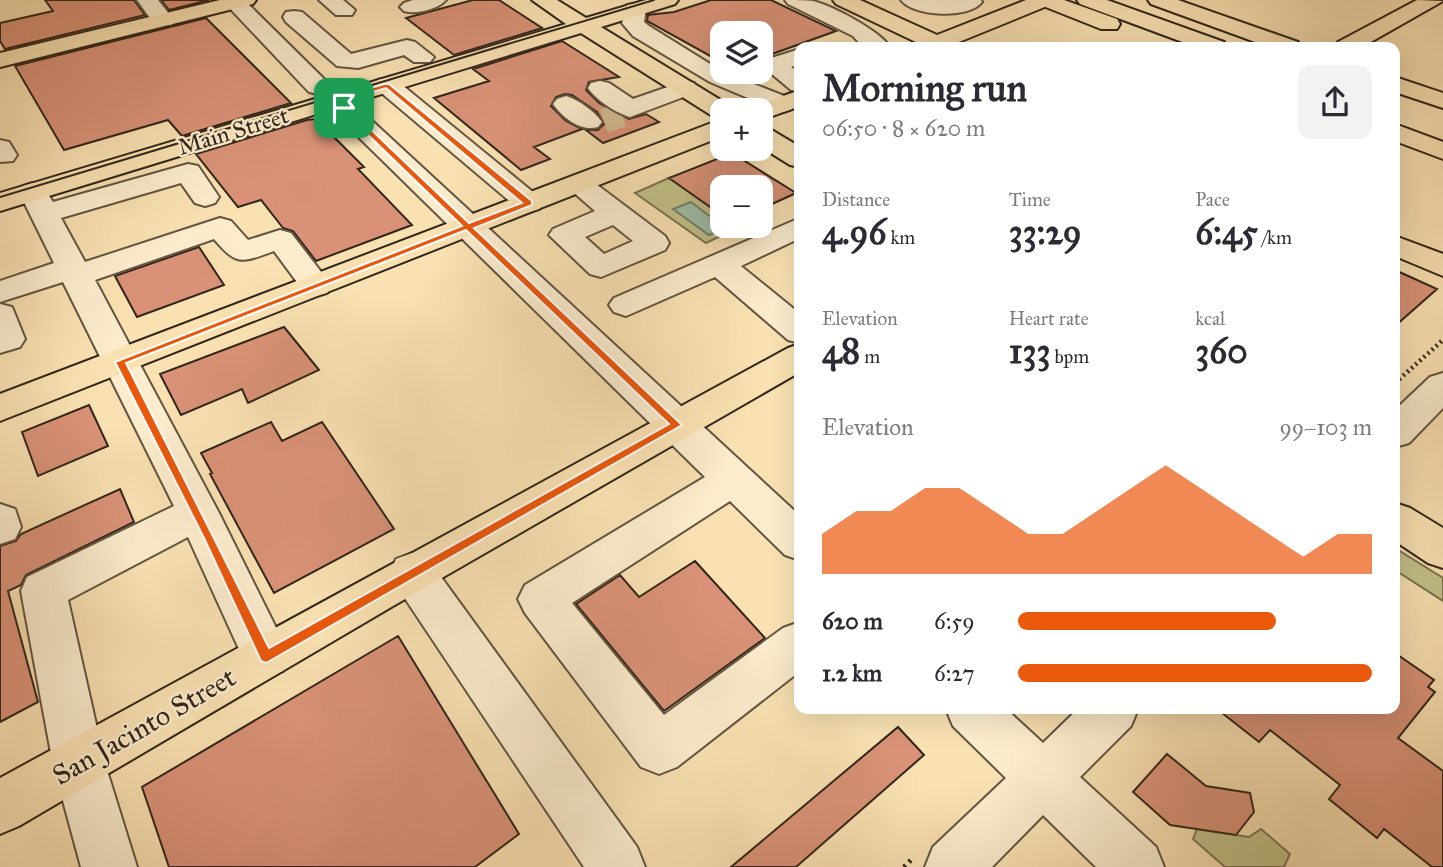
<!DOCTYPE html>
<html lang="en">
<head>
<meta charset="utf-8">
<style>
	body { margin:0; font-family:"IM FELL Great Primer",serif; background:#f2f2f3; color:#2b2b33; height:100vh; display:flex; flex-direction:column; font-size:26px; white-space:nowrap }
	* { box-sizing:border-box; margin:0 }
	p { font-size:23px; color:#7c7c81 }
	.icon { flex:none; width:38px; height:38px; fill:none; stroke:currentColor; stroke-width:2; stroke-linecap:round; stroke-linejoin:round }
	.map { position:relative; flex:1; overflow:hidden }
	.drawer { position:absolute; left:794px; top:42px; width:606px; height:672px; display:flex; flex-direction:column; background:#fff; border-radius:14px; box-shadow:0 7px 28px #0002 }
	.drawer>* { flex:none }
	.fabs { position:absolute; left:710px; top:21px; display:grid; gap:14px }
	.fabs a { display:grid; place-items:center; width:63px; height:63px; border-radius:14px; background:#fff; box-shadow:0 7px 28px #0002; font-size:35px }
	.pin { position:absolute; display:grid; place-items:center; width:60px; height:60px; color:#fff; margin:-30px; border-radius:14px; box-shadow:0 4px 10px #0006 }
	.round { display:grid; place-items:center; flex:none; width:74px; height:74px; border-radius:14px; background:#f2f2f3 }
	.head { display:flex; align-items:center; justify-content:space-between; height:119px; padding:0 28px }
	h1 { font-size:38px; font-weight:700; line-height:52px }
	.stats { display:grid; grid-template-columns:repeat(3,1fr); gap:10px; height:119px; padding:7px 28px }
	.stats div { display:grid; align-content:center }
	.stats b { font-size:35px; font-weight:700 }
	.stats small { font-size:19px; font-weight:400 }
	.stats p { font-size:19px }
	.chart { height:196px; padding:14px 28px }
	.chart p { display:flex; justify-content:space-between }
	.chart svg { width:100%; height:126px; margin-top:7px; fill:#ea580c; opacity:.7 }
	ul { padding:0 28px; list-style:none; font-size:23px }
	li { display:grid; grid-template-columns:112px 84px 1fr; align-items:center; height:52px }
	li i { height:18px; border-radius:9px; background:#ea580c }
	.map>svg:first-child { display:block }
	.green { fill:#c3c189; stroke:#7a7452; stroke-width:2 }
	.water { fill:#9fbea7; stroke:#73816f; stroke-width:2 }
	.building { fill:#d99277; stroke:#31261b; stroke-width:2 }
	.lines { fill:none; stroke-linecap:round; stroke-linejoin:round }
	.minor-tunnel { stroke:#d1bc94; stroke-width:24; stroke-dasharray:24 11; stroke-linecap:butt }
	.minor-casing { stroke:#635541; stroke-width:4 }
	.major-casing { stroke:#31261b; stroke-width:4 }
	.highway-casing { stroke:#31261b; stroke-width:4 }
	.path-far1 { stroke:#31261b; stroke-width:4.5; stroke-dasharray:2 3.5; stroke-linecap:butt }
	.path { stroke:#31261b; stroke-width:5; stroke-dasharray:2.5 4.5; stroke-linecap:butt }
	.minor { fill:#fbeccd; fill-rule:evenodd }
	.major { fill:#f9e1b2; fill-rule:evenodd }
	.highway { fill:#f9e1b2; fill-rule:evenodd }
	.tram { stroke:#31261b; stroke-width:2 }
	.route { fill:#ea580c; stroke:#fff; stroke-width:2; fill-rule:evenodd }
	.labels { text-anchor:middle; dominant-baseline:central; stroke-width:5; stroke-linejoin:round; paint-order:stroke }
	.far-street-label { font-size:23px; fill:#31261b; stroke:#fbeccd }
	.street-label { font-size:28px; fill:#31261b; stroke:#fbeccd }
</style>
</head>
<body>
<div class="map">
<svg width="1443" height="867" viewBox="0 0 1443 867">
	<rect width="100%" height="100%" fill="#f9e1b2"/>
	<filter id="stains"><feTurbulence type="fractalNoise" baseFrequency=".00286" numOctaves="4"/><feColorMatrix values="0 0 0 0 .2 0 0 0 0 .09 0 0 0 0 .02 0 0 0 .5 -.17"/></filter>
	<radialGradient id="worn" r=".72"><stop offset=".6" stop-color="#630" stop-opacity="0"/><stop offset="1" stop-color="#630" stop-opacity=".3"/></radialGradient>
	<path class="green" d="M669,178L723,216V226L739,227L706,243L635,193Z
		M1395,548L1443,578V601L1395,570Z
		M1197,829L1249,837L1261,829L1290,854L1284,867H1225L1193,839Z"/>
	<path class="water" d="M691,202L723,226L727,227L709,235L673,209Z"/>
	<path class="building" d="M45,0H134L145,15L5,49L0,41V23L53,11Z
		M161,0H209L169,10Z
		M473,0H499L542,28L454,55L406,18Z
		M711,0H771L836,31L761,58V33H723V63L647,21L648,15L674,12Z
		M206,18L291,103L182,136L168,120L64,150L15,66Z
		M562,41L619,77L589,82L586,90L599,103L629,119L646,114L659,122L603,143L586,130H598L604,124L597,112L572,95L565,94L556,97L551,106L566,121L582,129L534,147L550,159L521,170L434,98L489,81L473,69Z
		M316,119L364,167L358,169L412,225L316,261L293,231L283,228L261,200L238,207L196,154L307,120Z
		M732,153L796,193L761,209V187H723V216L669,178Z
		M199,247L224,285L137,317L115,276Z
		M1395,270L1437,289L1395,326Z
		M284,327L319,370L248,403L242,389L181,415L160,374Z
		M89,405L108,446L38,476L22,432Z
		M271,422L282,441L322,422L394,529L274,593L210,474L212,473L201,453Z
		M120,489L134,522L26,575L21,585L8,591L38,702L0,722V546L16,541L21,534Z
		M695,561L765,638L664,711L576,604L620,575L639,597Z
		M398,636L519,834L475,867H169L142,787Z
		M1395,653L1434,680L1428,687L1435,692L1398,738L1443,771V867H1432L1384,829L1377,838L1329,799L1340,785L1270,730L1259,742L1217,709H1395Z
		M898,727L924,755L796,867H731Z
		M1167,754L1206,786L1250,793L1254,812L1236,835L1170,825L1133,792Z"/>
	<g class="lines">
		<path class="minor-tunnel" d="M604,121L622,115"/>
		<g class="minor-casing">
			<path id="minor" d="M137,0H158L174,20L171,25H155Z
				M222,0H244L327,82L330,87L327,92L318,94L309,92Z
				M319,0H343L355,10L352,15H336Z
				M413,0H446C438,9 416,15 404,11L400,7L404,3Z
				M785,0C793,0 805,0 813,1C833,6 880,31 890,47H863L853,36L788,4Z
				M901,0H981L982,2C969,19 914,17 901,0Z
				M635,4L643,5L646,10L644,22L649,26L723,72L792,99L796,104L792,109L783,112L774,109L710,82L633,36L622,23L627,5Z
				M294,11L302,12L351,54L407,40L415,42L434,57L430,62H414L404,55L358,68L337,66L286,22L283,17L286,12Z
				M800,49V64L791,67L800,73V92L791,90L761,65L765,60Z
				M387,78L396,80L539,197L544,203L539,209L529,212L519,209L378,90L375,85L378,80Z
				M600,81L609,83L633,99L685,81L694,83L697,88L694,93L630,117C616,113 596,100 588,88L591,83Z
				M335,93L344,95L800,516V560L785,555L730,501L572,603L664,715L783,628L800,622V671L677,767L659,774L641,767L525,613L518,599L525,585L705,477L326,105L323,100L326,95Z
				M566,96C579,100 594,111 602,122L598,127C581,132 563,118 553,104L557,99Z
				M0,140L9,142L17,155L13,161L0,162Z
				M188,164L198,166L219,197L215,203L205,206L195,203L181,183L61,218L85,262L220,218L231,221L248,240L280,230L291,233L332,286L327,293L316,296L305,293L274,251C241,263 237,266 214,239L95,280L219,513L290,656L283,671L266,677L249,671L188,537L68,600L105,764L137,867H81L53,764L21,591L27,577L174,506L63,282L0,302V281L54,263L19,192L23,186L33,183L43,186L53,202Z
				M578,176L588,178L665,236L669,243L665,250L601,277L590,274L549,235L553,229L595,211L564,184L568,178ZM613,225L633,241L604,254L585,237Z
				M800,218V238L741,266L800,314V343L788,340L715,277L626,316L614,312L609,305L614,298Z
				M0,304L12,307L25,339L20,347L0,353Z
				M1443,373V408L1409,443L1395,447V410L1430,377Z
				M0,504L15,509L21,527L15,539L0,544Z
				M412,553L428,559L637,847L645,867H584L396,585L390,572L396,559Z
				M946,709H1006L1043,743L1078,709H1138L1131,726L1080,777L1156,847L1164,867H1096L1043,815L992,867H925L933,847L1006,778L953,726Z"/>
		</g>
		<g class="major-casing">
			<path id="major" d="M220,0H256L253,4L0,67V53Z
				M532,0H557L586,18L646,0H678L675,4L601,27L732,107L734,110H723V136L0,421V394L722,119L714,117L581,33L0,211V193L566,24Z
				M833,0H860L937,35L1026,0H1055L1052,4L954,44L956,47H915L918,43L836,4Z
				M1148,0H1178L1298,42L1301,47H1269L1151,4Z
				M1417,0L1443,1L1362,47H1335L1338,42Z
				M1395,77L1443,93V108L1395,92Z
				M800,90V106L761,120V110H750L752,107Z
				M761,127L770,129L800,147V167L790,165L761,147Z
				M1395,236L1443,254V276L1395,256Z
				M800,344V372L393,606L19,826L0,834V778L788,348Z
				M1395,503L1410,508L1443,528V568L1428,563L1395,541Z"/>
		</g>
		<g class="highway-casing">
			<path id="highway" d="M1035,0H1064L1117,19L1120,24L1117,29H1101L1038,4Z
				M1077,0H1107L1224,42L1227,47H1196L1080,4Z
				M1395,124L1443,142V159L1395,141Z"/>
		</g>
		<path class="path-far1" d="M1395,383L1443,340"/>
		<path class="path" d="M904,867L911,860"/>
		<use href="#minor" class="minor"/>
		<use href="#major" class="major"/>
		<use href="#highway" class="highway"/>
		<path class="tram" d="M0,197L654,0"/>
	</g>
	<path class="route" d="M384,84H389L532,201V205L474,228L682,425L266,663L261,661L204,538L115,362L462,226L332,100ZM386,88L522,203L469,223L341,101ZM466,230L669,424L269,648L126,363Z"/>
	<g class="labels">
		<g class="far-street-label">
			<text transform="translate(233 131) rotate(-17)">Main Street</text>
		</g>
		<g class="street-label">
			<text transform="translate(144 726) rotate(-30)">San Jacinto Street</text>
		</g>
	</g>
	<rect width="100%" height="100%" filter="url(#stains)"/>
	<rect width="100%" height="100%" fill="url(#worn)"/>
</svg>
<div class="fabs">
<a><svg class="icon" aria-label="layers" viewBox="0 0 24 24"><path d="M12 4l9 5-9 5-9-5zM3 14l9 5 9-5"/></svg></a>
<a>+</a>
<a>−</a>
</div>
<div class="pin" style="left:344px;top:108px;background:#1e9e55"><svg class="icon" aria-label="arrive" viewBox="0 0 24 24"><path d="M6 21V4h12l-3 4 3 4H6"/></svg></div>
<section class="drawer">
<div class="head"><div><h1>Morning run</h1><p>06:50 · 8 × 620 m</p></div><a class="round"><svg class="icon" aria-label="share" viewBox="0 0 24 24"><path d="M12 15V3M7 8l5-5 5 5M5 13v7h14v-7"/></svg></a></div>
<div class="stats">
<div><p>Distance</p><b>4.96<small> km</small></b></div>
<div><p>Time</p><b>33:29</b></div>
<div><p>Pace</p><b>6:45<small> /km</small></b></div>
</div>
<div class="stats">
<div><p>Elevation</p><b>48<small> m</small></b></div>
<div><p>Heart rate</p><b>133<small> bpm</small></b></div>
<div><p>kcal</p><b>360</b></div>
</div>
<div class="chart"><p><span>Elevation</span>99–103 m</p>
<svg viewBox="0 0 160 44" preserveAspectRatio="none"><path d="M0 44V30L10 22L20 22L30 14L40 14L50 22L60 30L70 30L80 22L90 14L100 6L110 14L120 22L130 30L140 38L150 30L160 30V44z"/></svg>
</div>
<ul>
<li><b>620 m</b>6:59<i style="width:73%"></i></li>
<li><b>1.2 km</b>6:27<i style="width:100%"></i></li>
</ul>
</section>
</div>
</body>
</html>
